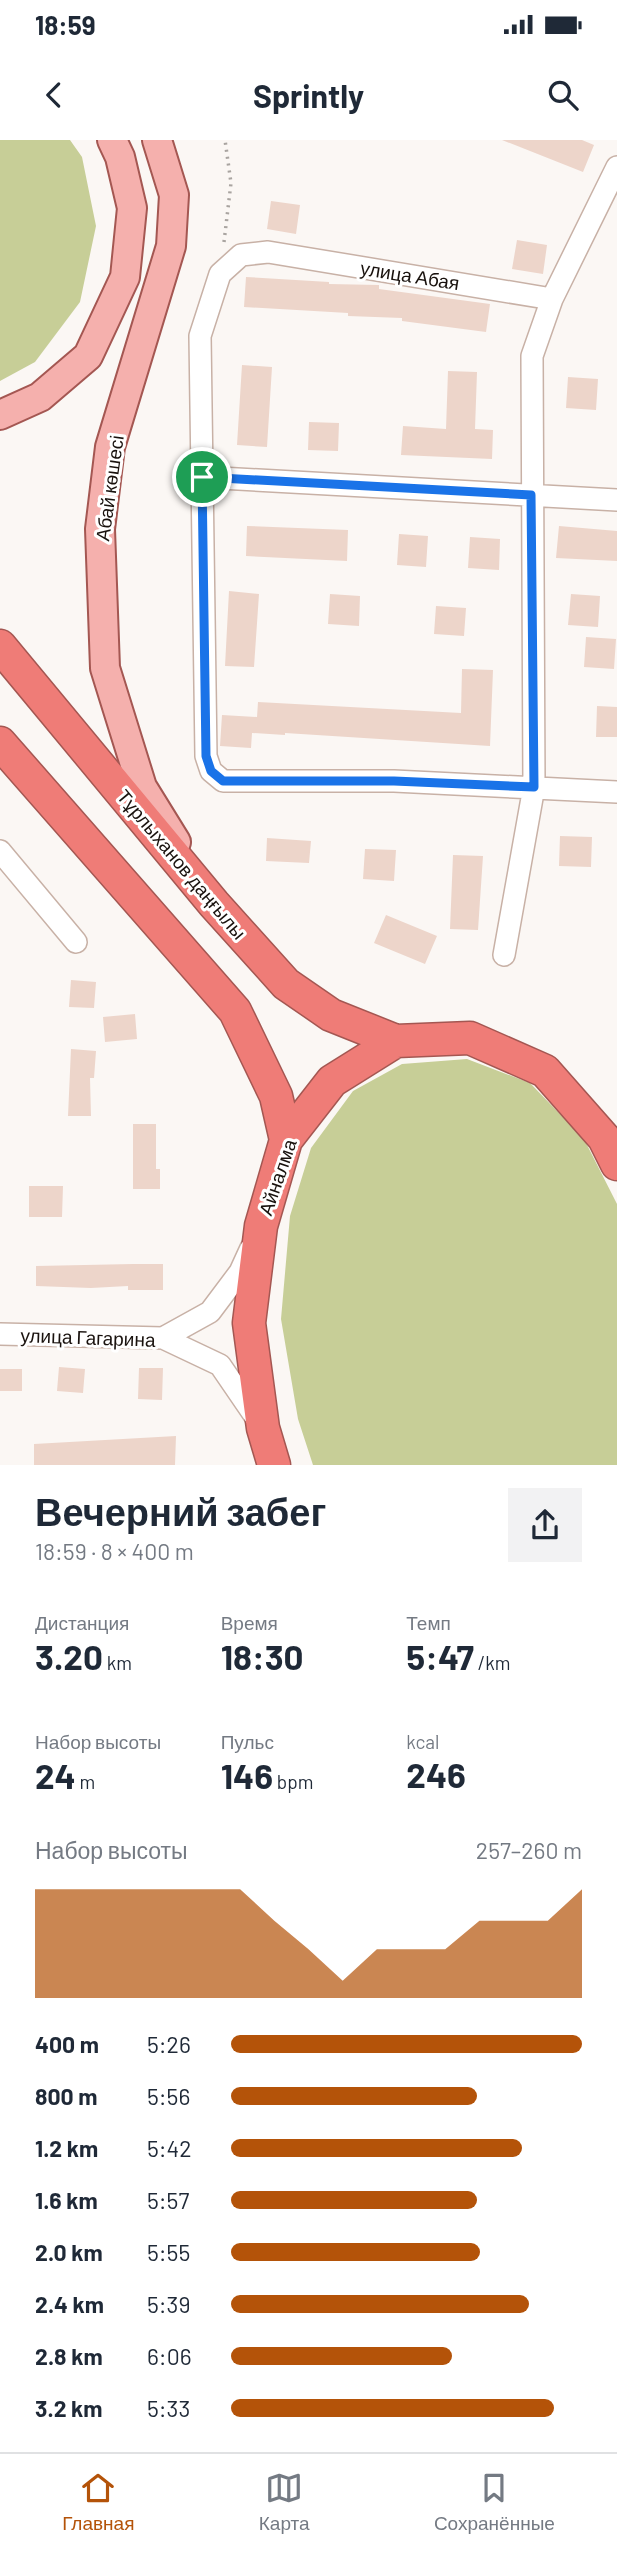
<!DOCTYPE html>
<html lang="ru">
<head>
<meta charset="utf-8">
<style>
	body { margin:0; font-family:Barlow,sans-serif; background:#f2f2f3; color:#1f2937; height:100vh; display:flex; flex-direction:column; font-size:26px; white-space:nowrap }
	* { box-sizing:border-box; margin:0 }
	p { font-size:23px; color:#747a83 }
	.icon { flex:none; width:38px; height:38px; fill:none; stroke:currentColor; stroke-width:2; stroke-linecap:round; stroke-linejoin:round }
	.map { position:relative; height:1325px; overflow:hidden }
	.details { display:flex; flex-direction:column; background:#fff; flex:1 }
	.details>* { flex:none }
	.pin { position:absolute; display:grid; place-items:center; width:60px; height:60px; color:#fff; margin:-30px; border:4px solid #fff; border-radius:50%; box-shadow:0 2px 7px #0007 }
	.round { display:grid; place-items:center; flex:none; width:74px; height:74px; border-radius:0px; background:#f2f2f3 }
	.overview { display:flex; align-items:center; justify-content:space-between; height:119px; padding:0 35px }
	h1 { font-size:38px; font-weight:700; line-height:52px }
	.metrics { display:grid; grid-template-columns:repeat(3,1fr); gap:10px; height:119px; padding:7px 35px }
	.metrics div { display:grid; align-content:center }
	.metrics b { font-size:35px; font-weight:700 }
	.metrics small { font-size:19px; font-weight:400 }
	.metrics p { font-size:19px }
	.chart { height:196px; padding:14px 35px }
	.chart p { display:flex; justify-content:space-between }
	.chart svg { width:100%; height:126px; margin-top:7px; fill:#b45309; opacity:.7 }
	ul { padding:0 35px; list-style:none; font-size:23px }
	li { display:grid; grid-template-columns:112px 84px 1fr; align-items:center; height:52px }
	li i { height:18px; border-radius:9px; background:#b45309 }
	.status { display:flex; justify-content:space-between; align-items:center; height:49px; padding:0 35px; background:#fff; direction:ltr }
	.status svg { height:19px; fill:currentColor }
	header { display:flex; justify-content:space-between; align-items:center; height:91px; padding:0 35px; background:#fff; font-size:32px; font-weight:700 }
	.tabs { display:flex; justify-content:space-around; align-items:center; height:98px; border-top:2px solid #e0e1e3; background:#fff; font-size:19px; color:#747a83 }
	.tabs a { display:grid; justify-items:center; gap:4px }
	.tabs .current { color:#b45309 }
	.map>svg:first-child { display:block }
	.green { fill:#c7ce97 }
	.building { fill:#edd5ca }
	.lines { fill:none; stroke-linecap:round; stroke-linejoin:round }
	.minor-casing { stroke:#c8b1a6; stroke-width:24 }
	.major-casing { stroke:#a45752; stroke-width:32 }
	.highway-casing { stroke:#a45752; stroke-width:35 }
	.path { stroke:#a9a4a0; stroke-width:3.5; stroke-dasharray:2 5; stroke-linecap:butt }
	.minor { stroke:#fff; stroke-width:21 }
	.major { stroke:#f5b0ad; stroke-width:28 }
	.highway { stroke:#ef7c77; stroke-width:32 }
	.route-casing { stroke:#fff; stroke-width:14 }
	.route { stroke:#1a73e8; stroke-width:9 }
	.labels { text-anchor:middle; dominant-baseline:central; stroke-width:6; stroke-linejoin:round; paint-order:stroke }
	.street-label { font-size:19px; fill:#19120e; stroke:#fff }
</style>
</head>
<body>
<div class="status"><b>18:59</b><svg viewBox="0 0 49 12"><path d="M0 12V9h3v3zM5 12V6h3v6zM10 12V3h3v9zM15 12V0h3v12zM26 1h20v11H26zM47 4h2v5h-2z"/></svg></div>
<header><svg class="icon" aria-label="back" viewBox="0 0 24 24"><path d="M15 5l-7 7 7 7"/></svg>Sprintly<svg class="icon" aria-label="search" viewBox="0 0 24 24"><circle cx="10" cy="10" r="6"/><path d="M15 15l6 6"/></svg></header>
<div class="map">
<svg width="617" height="1325" viewBox="0 0 617 1325">
	<rect width="100%" height="100%" fill="#fbf7f4"/>
	<path class="green" d="M0,0H70L82,17L96,86L80,162L35,222L0,241Z
		M467,919L530,943L584,999L617,1064V1325H313L298,1279L281,1179L290,1076L311,1008L353,951L402,924Z"/>
	<path class="building" d="M502,0H582L594,5L583,32Z
		M271,61L300,65L296,94L267,89Z
		M517,100L547,105L543,134L512,129Z
		M246,137L329,142V144L379,145V149L490,164L486,192L402,181V178L348,176V173L244,167Z
		M242,225L272,227L267,307L237,305Z
		M448,231L477,232L475,289L493,290L492,319L401,315L403,286L446,289Z
		M568,237L598,239L596,270L566,268Z
		M309,282L339,283L338,311L308,310Z
		M247,386L348,390L347,421L246,416Z
		M559,386L617,391V421L556,418Z
		M399,394L428,396L426,427L397,425Z
		M470,397L500,399L499,430L468,428Z
		M229,451L259,454L254,527L225,526Z
		M330,454L360,456L359,486L328,484Z
		M571,454L600,456L598,487L568,485Z
		M436,466L466,468L464,496L434,494Z
		M586,497L616,499L614,529L584,527Z
		M462,529L493,530L490,606L285,593V595L252,593L251,608L220,606L222,575L257,577L258,562L461,573Z
		M597,566L617,567V597H596Z
		M560,696L592,697L591,727L559,726Z
		M267,698L311,701L309,723L266,721Z
		M365,709L396,710L394,741L363,739Z
		M453,715L483,716L478,790L450,789Z
		M386,775L437,796L425,824L374,803Z
		M71,840L96,842L94,868L69,867Z
		M135,874L137,899L105,902L103,877Z
		M71,909L96,911L94,938H90L91,976H68Z
		M133,984H156V1029H160V1049H133Z
		M29,1046H63L62,1077H29Z
		M133,1124H163V1150H128V1146L91,1148L36,1146V1126Z
		M59,1227L85,1229L83,1253L57,1251Z
		M139,1228H163L162,1260L138,1259Z
		M0,1229H22V1251H0Z
		M176,1296L175,1325H34V1304Z"/>
	<g class="lines">
		<g class="minor-casing">
			<path id="minor" d="M552,159L268,112L241,115L220,134L200,196L206,616L211,631L223,641H394L617,652
				M202,337L617,360
				M0,711L76,802
				M504,815L534,647L532,216L552,159L617,27
				M0,1194L163,1198L220,1225L259,1282
				M163,1198L210,1172L240,1132L251,1108"/>
		</g>
		<g class="major-casing">
			<path id="major" d="M157,0L174,55L171,106L110,307L100,389L105,528L142,647L176,702
				M0,275L40,257L88,216L125,137L132,68L120,17L112,0"/>
		</g>
		<g class="highway-casing">
			<path id="highway" d="M0,506L214,764L286,844L331,875L396,901
				M0,603L235,871L276,956L286,1000
				M274,1325L263,1288L249,1183L261,1086L286,1000L332,941L396,901L470,898L545,931L604,998L617,1024"/>
		</g>
		<path class="path" d="M224,102L231,43L225,0"/>
		<use href="#minor" class="minor"/>
		<use href="#major" class="major"/>
		<use href="#highway" class="highway"/>
	</g>
	<g class="lines">
		<g class="route-casing">
			<path id="route" d="M202,337L531,355L534,647L394,641H223L211,631L206,616Z"/>
		</g>
		<use href="#route" class="route"/>
	</g>
	<g class="labels">
		<g class="street-label">
			<text transform="translate(410 135) rotate(9)">улица Абая</text>
			<text transform="translate(109 348) rotate(-82)">Абай көшесі</text>
			<text transform="translate(182 724) rotate(50)">Тұрлыханов даңғылы</text>
			<text transform="translate(277 1037) rotate(-71)">Айналма</text>
			<text transform="translate(88 1197) rotate(2)">улица Гагарина</text>
		</g>
	</g>
</svg>
<div class="pin" style="left:202px;top:337px;background:#1e9e55"><svg class="icon" aria-label="arrive" viewBox="0 0 24 24"><path d="M6 21V4h12l-3 4 3 4H6"/></svg></div>
</div>
<section class="details">
<div class="overview"><div><h1>Вечерний забег</h1><p>18:59 · 8 × 400 m</p></div><a class="round"><svg class="icon" aria-label="share" viewBox="0 0 24 24"><path d="M12 15V3M7 8l5-5 5 5M5 13v7h14v-7"/></svg></a></div>
<div class="metrics">
<div><p>Дистанция</p><b>3.20<small> km</small></b></div>
<div><p>Время</p><b>18:30</b></div>
<div><p>Темп</p><b>5:47<small> /km</small></b></div>
</div>
<div class="metrics">
<div><p>Набор высоты</p><b>24<small> m</small></b></div>
<div><p>Пульс</p><b>146<small> bpm</small></b></div>
<div><p>kcal</p><b>246</b></div>
</div>
<div class="chart"><p><span>Набор высоты</span>257–260 m</p>
<svg viewBox="0 0 160 44" preserveAspectRatio="none"><path d="M0 44V6L10 6L20 6L30 6L40 6L50 6L60 6L70 17L80 27L90 38L100 27L110 27L120 27L130 17L140 17L150 17L160 6V44z"/></svg>
</div>
<ul>
<li><b>400 m</b>5:26<i style="width:100%"></i></li>
<li><b>800 m</b>5:56<i style="width:70%"></i></li>
<li><b>1.2 km</b>5:42<i style="width:83%"></i></li>
<li><b>1.6 km</b>5:57<i style="width:70%"></i></li>
<li><b>2.0 km</b>5:55<i style="width:71%"></i></li>
<li><b>2.4 km</b>5:39<i style="width:85%"></i></li>
<li><b>2.8 km</b>6:06<i style="width:63%"></i></li>
<li><b>3.2 km</b>5:33<i style="width:92%"></i></li>
</ul>
</section>
<nav class="tabs">
<a class="current"><svg class="icon" aria-label="home" viewBox="0 0 24 24"><path d="M3 11l9-7 9 7M6 9v11h12V9"/></svg>Главная</a>
<a><svg class="icon" aria-label="map" viewBox="0 0 24 24"><path d="M3 6l6-2 6 2 6-2v14l-6 2-6-2-6 2zM9 4v14M15 6v14"/></svg>Карта</a>
<a><svg class="icon" aria-label="saved" viewBox="0 0 24 24"><path d="M7 4h10v16l-5-4-5 4z"/></svg>Сохранённые</a>
</nav>
</body>
</html>
